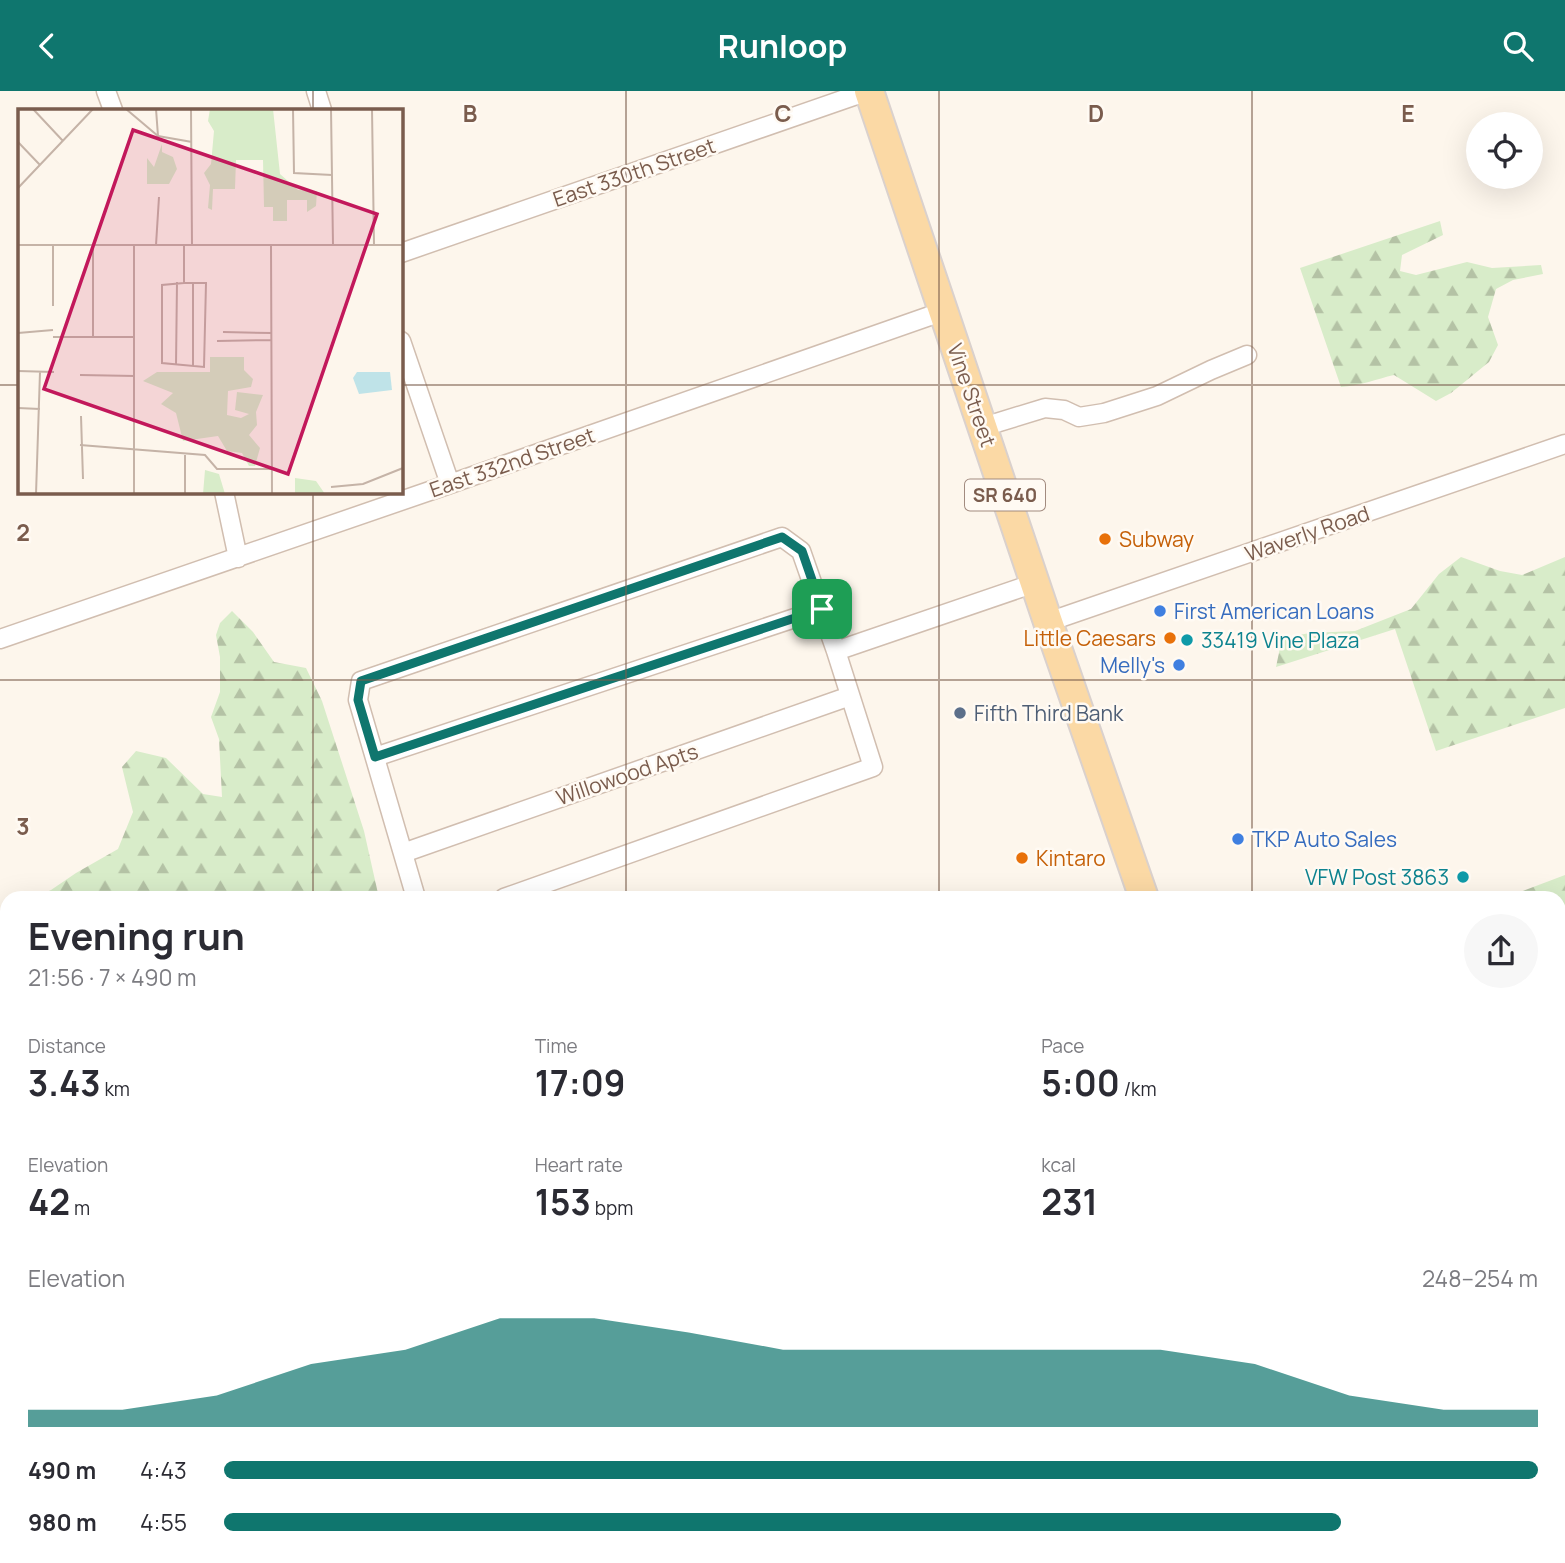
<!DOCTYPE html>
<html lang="en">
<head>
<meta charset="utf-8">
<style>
	body { margin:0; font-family:Manrope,sans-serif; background:#f7f7f7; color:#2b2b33; height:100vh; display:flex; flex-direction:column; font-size:26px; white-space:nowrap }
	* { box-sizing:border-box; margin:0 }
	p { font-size:23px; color:#7c7c81 }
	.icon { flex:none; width:38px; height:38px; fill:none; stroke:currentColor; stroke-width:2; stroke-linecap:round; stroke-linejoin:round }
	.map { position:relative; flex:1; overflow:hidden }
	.side { position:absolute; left:0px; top:800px; width:1566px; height:674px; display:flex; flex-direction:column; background:#fff; border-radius:21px 21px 0 0; box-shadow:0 7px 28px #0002 }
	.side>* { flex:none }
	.buttons { position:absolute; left:1466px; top:21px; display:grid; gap:14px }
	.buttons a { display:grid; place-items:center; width:77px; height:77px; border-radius:50%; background:#fff; box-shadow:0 7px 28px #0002; font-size:35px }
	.pin { position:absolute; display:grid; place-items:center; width:60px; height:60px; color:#fff; margin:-30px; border-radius:14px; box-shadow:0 4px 10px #0006 }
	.round { display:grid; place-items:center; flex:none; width:74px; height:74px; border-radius:37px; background:#f7f7f7 }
	.summary { display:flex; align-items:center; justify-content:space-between; height:119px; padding:0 28px }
	h1 { font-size:38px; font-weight:700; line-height:52px }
	.metrics { display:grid; grid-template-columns:repeat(3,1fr); gap:10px; height:119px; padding:7px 28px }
	.metrics div { display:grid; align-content:center }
	.metrics b { font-size:35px; font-weight:700 }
	.metrics small { font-size:19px; font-weight:400 }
	.metrics p { font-size:19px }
	.chart { height:196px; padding:14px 28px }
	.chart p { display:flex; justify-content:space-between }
	.chart svg { width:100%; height:126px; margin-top:7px; fill:#0f766e; opacity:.7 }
	ul { padding:0 28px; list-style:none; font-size:23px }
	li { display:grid; grid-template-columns:112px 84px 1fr; align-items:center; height:52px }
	li i { height:18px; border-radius:9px; background:#0f766e }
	header { display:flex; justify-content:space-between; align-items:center; height:91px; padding:0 28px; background:#0f766e; color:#fff; font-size:32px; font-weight:700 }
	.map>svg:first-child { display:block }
	.forest { fill:url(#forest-firs) }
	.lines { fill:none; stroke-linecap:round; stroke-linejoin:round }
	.minor-casing { stroke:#d1beb0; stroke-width:21 }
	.primary-casing { stroke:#dad1cd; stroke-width:32 }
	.minor { stroke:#fff; stroke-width:18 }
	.primary { stroke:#fbd9a5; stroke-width:28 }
	.route-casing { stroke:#fff; stroke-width:14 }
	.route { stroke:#0f766e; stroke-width:9 }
	.grid { fill:none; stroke:#7a5c4d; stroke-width:2; stroke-opacity:0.55 }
	.food-dot { fill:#e8710a; stroke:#fffaf3; stroke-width:2.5 }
	.shop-dot { fill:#3f7fe0; stroke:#fffaf3; stroke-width:2.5 }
	.culture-dot { fill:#0f9aa8; stroke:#fffaf3; stroke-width:2.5 }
	.service-dot { fill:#5c6f8a; stroke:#fffaf3; stroke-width:2.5 }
	.labels { text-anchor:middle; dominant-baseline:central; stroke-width:5; stroke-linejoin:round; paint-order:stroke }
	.shield { fill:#fffaf3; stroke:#a28b7f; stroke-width:2 }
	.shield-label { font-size:19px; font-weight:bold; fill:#7a5c4d }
	.street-label { font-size:21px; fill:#7a5c4d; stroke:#fffaf3 }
	.food-label { font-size:21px; fill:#c56008; stroke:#fffaf3; text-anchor:start }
	.shop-label { font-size:21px; fill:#366cbe; stroke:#fffaf3; text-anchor:start }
	.culture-label { font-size:21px; fill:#0d838f; stroke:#fffaf3; text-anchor:start }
	.service-label { font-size:21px; fill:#4e5e75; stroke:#fffaf3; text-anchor:start }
	.inset-road { fill:none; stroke:#c5b3a7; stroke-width:2 }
	.view { fill:#c2185b; fill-opacity:0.15; stroke:#c2185b; stroke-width:3.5 }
	.inset-edge { fill:none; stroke:#7a5c4d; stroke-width:3.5 }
	.grid-label { font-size:23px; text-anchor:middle; font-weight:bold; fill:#7a5c4d; stroke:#fffaf3; stroke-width:5; stroke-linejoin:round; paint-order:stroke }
</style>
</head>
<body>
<header><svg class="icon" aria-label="back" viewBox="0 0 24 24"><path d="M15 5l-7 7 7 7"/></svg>Runloop<svg class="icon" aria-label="search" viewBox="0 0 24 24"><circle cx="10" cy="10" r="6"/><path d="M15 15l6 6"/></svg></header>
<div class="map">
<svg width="1565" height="1472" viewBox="0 0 1565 1472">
	<defs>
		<pattern id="forest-firs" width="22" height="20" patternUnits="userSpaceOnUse" patternTransform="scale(1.75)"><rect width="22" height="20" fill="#d8ecc9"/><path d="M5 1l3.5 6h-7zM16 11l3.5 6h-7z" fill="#b4c2a5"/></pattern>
	</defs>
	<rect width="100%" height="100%" fill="#fdf6ec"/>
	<path class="forest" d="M1440,130L1443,144L1402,164L1400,180L1416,184L1467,171L1492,177L1541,174L1543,183L1513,189L1496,198L1488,226L1498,254L1489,271L1451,302L1436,310L1394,284C1377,288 1359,295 1341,296L1300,177Z
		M1461,466L1500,480L1522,484L1565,466V617L1436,660L1395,538L1276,576L1282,547L1310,542L1355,540L1411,518L1439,483Z
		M232,520L253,541L274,571L306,577L322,610L364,740L379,807H33L51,799L76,782L118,758L133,721L122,676L136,660L166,667L203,703L222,706L219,648L211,626L220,601V566L216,544L220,532Z
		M1565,784V972L1559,978V807H1504Z
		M7,826V924L0,907V833Z
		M1559,1040L1565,1047V1112L1559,1115Z
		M7,1229V1292L0,1289V1234Z"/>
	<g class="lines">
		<g class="minor-casing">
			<path id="minor" d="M106,0L113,19
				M316,0L322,19
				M401,162L868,0
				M401,250L450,393
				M983,336L1045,317L1064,319L1079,326L1104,322L1157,305L1211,279L1247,264
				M224,401L238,467
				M1048,531L1565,353
				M0,548L450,393L944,220
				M836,560L1035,492
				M375,666L822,518
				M403,762L850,605
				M416,807L358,609L361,590L782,446L801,460L836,560L873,676L504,807
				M1559,1200L1565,1198
				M0,1374L7,1372
				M1559,1449L1565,1447
				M1495,1472L1511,1466"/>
		</g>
		<g class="primary-casing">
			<path id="primary" d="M869,0L1048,531L1144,807
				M1372,1466L1374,1472"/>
		</g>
		<use href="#minor" class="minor"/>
		<use href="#primary" class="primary"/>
	</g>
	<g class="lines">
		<g class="route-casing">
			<path id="route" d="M782,446L802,460L822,518L375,666L358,609L361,590Z"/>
		</g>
		<use href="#route" class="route"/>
	</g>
	<path class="grid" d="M313,0V19M626,0V807M939,0V807M1252,0V807M0,294H19M401,294H1565M313,401V807M0,589H1565M0,883H7M1559,883H1565M0,1178H7M1559,1178H1565M313,1466V1472M626,1466V1472M939,1466V1472M1252,1466V1472"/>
	<g class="food-dot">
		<circle cx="1105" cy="448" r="7"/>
		<circle cx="1170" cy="547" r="7"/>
		<circle cx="1022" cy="767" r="7"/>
	</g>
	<g class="shop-dot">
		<circle cx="1160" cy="520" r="7"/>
		<circle cx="1179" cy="574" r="7"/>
		<circle cx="1238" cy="748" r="7"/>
	</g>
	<g class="culture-dot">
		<circle cx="1187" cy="549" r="7"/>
		<circle cx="1463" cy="786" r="7"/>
	</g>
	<circle class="service-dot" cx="960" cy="622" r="7"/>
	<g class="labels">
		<rect class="shield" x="965" y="388.5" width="80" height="31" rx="5"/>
		<g class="shield-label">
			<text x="1005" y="404">SR 640</text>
		</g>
		<g class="street-label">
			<text transform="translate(634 81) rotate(-19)">East 330th Street</text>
			<text transform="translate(972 304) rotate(71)">Vine Street</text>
			<text transform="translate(512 371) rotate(-19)">East 332nd Street</text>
			<text transform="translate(1307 442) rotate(-19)">Waverly Road</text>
			<text transform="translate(627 683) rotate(-19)">Willowood Apts</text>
		</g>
		<g class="food-label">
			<text x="1119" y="448">Subway</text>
			<text x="1156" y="547" text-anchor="end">Little Caesars</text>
			<text x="1036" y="767">Kintaro</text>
		</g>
		<g class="shop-label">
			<text x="1174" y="520">First American Loans</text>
			<text x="1165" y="574" text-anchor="end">Melly's</text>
			<text x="1252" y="748">TKP Auto Sales</text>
		</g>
		<g class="culture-label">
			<text x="1201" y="549">33419 Vine Plaza</text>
			<text x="1449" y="786" text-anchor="end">VFW Post 3863</text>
		</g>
		<g class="service-label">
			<text x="974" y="622">Fifth Third Bank</text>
		</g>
	</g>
	<g transform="translate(18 18)">
		<rect width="385" height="385" fill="#fdf6ec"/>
		<path d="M192,0H255L262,65L280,81L299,82L298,97L289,103V91H269V112H255V98H246L245,51H218L217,80H195L194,101L190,99L192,76L186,64L193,55L196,22L190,12ZM144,35V43L155,48L159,60L151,75H129V49L136,58ZM192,248H226V261L235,270L233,278L210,282L209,306L223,309L231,305L217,301L219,283L245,286L238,303L239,316L231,326L242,339L237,357H231L224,344L209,342L200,327L165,332L158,304L143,295L155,284L125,272L139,263H192ZM187,361L201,365L207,385H185ZM277,369L298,372L307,385H277Z" fill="#d8ecc9"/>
		<path d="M339,263H372L374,281L341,285L335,269Z" fill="#bfe3e8"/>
		<path class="inset-road" d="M15,0L45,32M108,0L140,27L174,33M138,0L140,27M173,0L174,137M275,0L276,64L314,66M313,0L315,136M354,0L356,136M0,33L22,56M0,79L75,0M0,136H385M35,136V197M75,136V228M116,136V385M138,136L141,88M253,136L254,385M166,174L144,176V254L186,258L188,174H166V137M175,174V257M205,223L254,224M0,224L35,221M35,228H117M199,232L254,231M158,256L159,173M0,262L36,263M62,266L117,267M0,299L22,300M63,307L65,370M62,336L187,346L199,360H254M313,378L345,375L385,359M18,385L22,263M167,385V346"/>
		<path class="view" d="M115,21L359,105L270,365L26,280Z"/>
		<rect width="385" height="385" class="inset-edge"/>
	</g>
	<g class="grid-label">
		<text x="470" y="31">B</text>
		<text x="783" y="31">C</text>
		<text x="1096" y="31">D</text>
		<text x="1408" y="31">E</text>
		<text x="23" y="450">2</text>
		<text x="23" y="744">3</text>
	</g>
</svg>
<div class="buttons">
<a><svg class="icon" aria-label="locate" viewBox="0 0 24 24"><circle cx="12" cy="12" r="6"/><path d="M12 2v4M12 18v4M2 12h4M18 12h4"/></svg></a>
</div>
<div class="pin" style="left:822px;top:518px;background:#1e9e55"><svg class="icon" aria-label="arrive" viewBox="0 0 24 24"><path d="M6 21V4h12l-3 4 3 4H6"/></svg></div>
<section class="side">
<div class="summary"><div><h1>Evening run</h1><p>21:56 · 7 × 490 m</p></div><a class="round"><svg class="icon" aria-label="share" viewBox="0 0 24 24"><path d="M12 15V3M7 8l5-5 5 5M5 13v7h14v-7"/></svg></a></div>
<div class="metrics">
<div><p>Distance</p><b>3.43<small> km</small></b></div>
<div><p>Time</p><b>17:09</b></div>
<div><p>Pace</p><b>5:00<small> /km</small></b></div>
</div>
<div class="metrics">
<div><p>Elevation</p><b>42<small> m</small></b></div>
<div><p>Heart rate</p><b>153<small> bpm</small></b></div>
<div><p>kcal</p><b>231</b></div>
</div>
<div class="chart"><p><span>Elevation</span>248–254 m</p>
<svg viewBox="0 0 160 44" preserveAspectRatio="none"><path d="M0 44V38L10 38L20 33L30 22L40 17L50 6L60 6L70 11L80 17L90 17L100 17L110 17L120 17L130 22L140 33L150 38L160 38V44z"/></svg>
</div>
<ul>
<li><b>490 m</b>4:43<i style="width:100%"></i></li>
<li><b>980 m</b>4:55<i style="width:85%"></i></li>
</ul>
</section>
</div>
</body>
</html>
